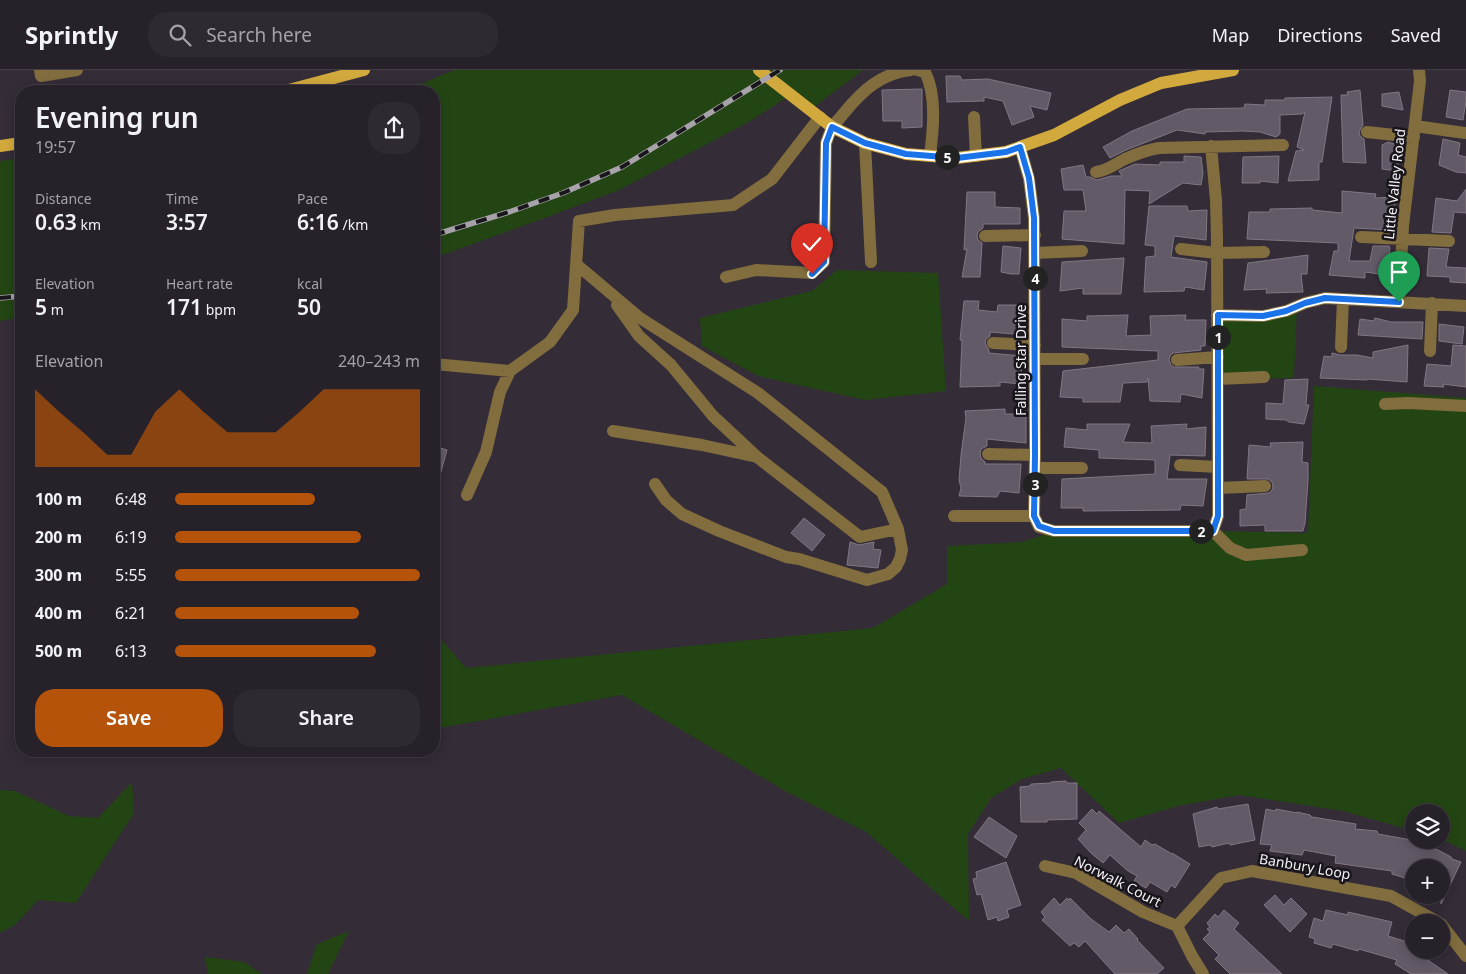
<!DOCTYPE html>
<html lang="en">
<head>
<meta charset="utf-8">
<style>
	body { margin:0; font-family:"Noto Sans",sans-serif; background:#2f2931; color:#f1f3f6; height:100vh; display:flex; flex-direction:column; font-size:19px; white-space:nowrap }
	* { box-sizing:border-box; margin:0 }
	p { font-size:16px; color:#a4a3a8 }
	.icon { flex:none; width:28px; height:28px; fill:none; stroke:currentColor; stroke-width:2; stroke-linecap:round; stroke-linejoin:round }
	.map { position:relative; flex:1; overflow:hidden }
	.panel { position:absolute; left:15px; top:15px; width:425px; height:672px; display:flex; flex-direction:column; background:#272129; border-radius:20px; box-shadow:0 2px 12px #0003,0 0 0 1px #433e46 }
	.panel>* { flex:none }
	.controls { position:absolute; left:1405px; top:734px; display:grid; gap:10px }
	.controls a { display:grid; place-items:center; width:45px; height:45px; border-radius:50%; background:#272129; box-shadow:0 2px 12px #0003,0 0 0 1px #433e46; font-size:25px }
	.pin { position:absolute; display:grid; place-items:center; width:42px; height:42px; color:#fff; margin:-51px -21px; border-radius:50% 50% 50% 0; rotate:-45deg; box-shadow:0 0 5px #0007 }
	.pin .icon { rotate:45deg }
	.km { position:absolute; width:25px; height:25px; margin:-12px; border-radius:50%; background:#222; color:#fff; font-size:14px; line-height:25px; text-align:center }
	.round { display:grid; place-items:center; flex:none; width:52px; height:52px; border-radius:20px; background:#2f2931 }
	.overview { display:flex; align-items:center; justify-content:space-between; height:85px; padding:0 20px }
	h1 { font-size:28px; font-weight:600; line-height:38px }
	.stats { display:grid; grid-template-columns:repeat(3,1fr); gap:8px; height:85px; padding:5px 20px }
	.stats div { display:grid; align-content:center }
	.stats b { font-size:21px; font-weight:600 }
	.stats small { font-size:14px; font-weight:400 }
	.stats p { font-size:14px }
	.chart { height:140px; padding:10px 20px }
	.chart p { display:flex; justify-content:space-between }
	.chart svg { width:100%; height:90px; margin-top:5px; fill:#b45309; opacity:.7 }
	.cta { display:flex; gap:10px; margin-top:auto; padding:10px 20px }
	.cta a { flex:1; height:58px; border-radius:20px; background:#b45309; color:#fff; font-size:20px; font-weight:600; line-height:58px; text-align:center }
	.cta a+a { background:#2f2931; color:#f1f3f6 }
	ul { padding:0 20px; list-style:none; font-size:16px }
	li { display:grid; grid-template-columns:80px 60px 1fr; align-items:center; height:38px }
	li i { height:12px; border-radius:6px; background:#b45309 }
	header { display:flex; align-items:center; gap:30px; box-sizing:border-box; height:70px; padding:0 25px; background:#272129; border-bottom:1px solid #433e46 }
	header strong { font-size:24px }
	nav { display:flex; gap:28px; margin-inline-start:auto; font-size:18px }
	.search { width:350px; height:45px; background:#2f2931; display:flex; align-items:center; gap:12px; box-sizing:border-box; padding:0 18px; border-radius:20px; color:#a4a3a8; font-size:19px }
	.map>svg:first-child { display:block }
	.green { fill:#234513 }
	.building { fill:#625a66; stroke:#807783 }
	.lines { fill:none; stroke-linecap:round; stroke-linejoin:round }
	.minor { stroke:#816d3e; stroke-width:12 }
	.major { stroke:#d2a93d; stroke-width:12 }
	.rail-casing { stroke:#a8a2ab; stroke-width:5.5 }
	.rail { stroke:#19161b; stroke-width:4; stroke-dasharray:11; stroke-linecap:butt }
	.route-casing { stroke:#fff; stroke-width:10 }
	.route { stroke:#1a73e8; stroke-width:6 }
	.labels { text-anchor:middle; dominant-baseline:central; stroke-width:5; stroke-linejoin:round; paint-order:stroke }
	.street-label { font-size:14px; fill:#f5f0f7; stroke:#19161b }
</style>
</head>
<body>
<header>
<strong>Sprintly</strong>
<div class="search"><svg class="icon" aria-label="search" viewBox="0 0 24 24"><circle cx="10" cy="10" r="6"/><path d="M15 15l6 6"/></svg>Search here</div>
<nav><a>Map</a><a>Directions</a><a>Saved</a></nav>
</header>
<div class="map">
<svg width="1466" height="904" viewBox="0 0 1466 904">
	<rect width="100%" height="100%" fill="#342c37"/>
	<path class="green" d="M454,0H863L810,40L791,25L747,53L619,120L550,146L434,188V21H405Z
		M21,88V247L0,251V91Z
		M837,200L938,203L946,321L865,330L758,306L702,276L700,248L812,221Z
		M1297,236L1294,308L1218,309L1217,245Z
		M1314,316L1466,328V781L1441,769V742H1414V761L1343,741L1239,725L1178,736L1119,753L1061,698L1022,709L991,728L968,764L969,851L866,762L787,722L622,625L434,659V561L466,598L873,558L947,514V476L1023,472L1054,461H1213L1308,463Z
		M132,712L134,743L76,833L38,830L15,855L0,863V720L15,721L69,746L98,748Z
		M349,861L328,904H307L317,874Z
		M205,887L244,892L262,904H208Z"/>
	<path class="building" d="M946,6H960L962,10L988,9L1051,23L1047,40L1030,36L1034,47L1012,55L1003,31L984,27V31L947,32Z
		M922,19V57L902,58V51H883L882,20Z
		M1360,20L1363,55L1359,62L1360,66L1364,69L1366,93L1343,92L1341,25H1348L1347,22Z
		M1450,20L1466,22V31L1463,50L1446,47Z
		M1399,22L1403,40L1382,36V24Z
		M1332,27L1322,92H1319V110L1288,111L1296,81L1304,80L1297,77L1305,42L1302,44L1280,45V64L1276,67L1260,62L1242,61L1205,62V64L1177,60L1126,80L1110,88L1103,77L1132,61L1187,39L1244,38L1245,34L1265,35V30H1285V28Z
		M1443,69L1460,73L1458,85L1466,87V103L1456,102L1439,95Z
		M1388,72L1401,76L1397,101L1382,99V75Z
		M1184,86L1201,87L1203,103L1201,115L1183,113L1149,134L1150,121L1125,120L1124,174L1062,169L1064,141H1086L1083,120H1064L1061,99L1083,95L1086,107H1090L1097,110L1111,106H1122L1119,101L1135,94L1160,95V92H1184Z
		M1279,86L1278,113L1260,111V113H1242L1243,87Z
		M1466,119V143L1454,142L1451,163L1432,162L1436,128L1457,131Z
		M1342,121L1376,124L1375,128L1396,127L1391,160L1354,158L1349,191H1370L1373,176H1389L1390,178L1386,205L1365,202V208L1329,205L1334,181H1338V173L1247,169L1249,142H1270V139L1312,138V140L1342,143Z
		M967,122H995V137L1020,138V154H983V158L978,162L977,166L978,170L982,173L980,207H962L967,179L964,180Z
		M1149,136H1187L1188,141L1207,140L1206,170L1174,166L1171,187L1207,192L1204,220L1185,217L1184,221L1144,222L1146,187L1155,186V176L1145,175Z
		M1003,176L1021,178L1019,204H1011L1001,202Z
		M1429,178L1449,179L1446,197L1466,198V213L1450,212V207L1427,206Z
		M1308,185L1307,204H1301L1303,222L1266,223L1267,219L1244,220L1248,193Z
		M1124,188L1121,224H1083V218L1060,221L1062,192Z
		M964,231H979L978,240L997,242L998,235H1023L1022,262L1014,261V264L990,262V266L986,269L985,273L989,280V283L1022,286L1021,314L1000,312V316L960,317L962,270H960Z
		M1128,245L1126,266L1151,265L1150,246L1186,245L1185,250H1206L1205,276H1201V280L1173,283L1170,286L1169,290L1171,295L1174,297H1199L1198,299H1204L1202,328L1181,324L1180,332L1150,331L1148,308L1147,312L1123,313L1120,332H1083V328L1060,327L1063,301L1158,290V281L1062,277V249L1087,251V246Z
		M1375,248L1391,252H1423L1422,269L1358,265L1360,249L1374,251Z
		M1439,254L1464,257L1462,274L1439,271Z
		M1408,275L1407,312L1368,309L1367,310L1320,308L1324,286L1332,287V283L1340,285H1357L1373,288V282Z
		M1453,275L1466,276V317L1443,314L1444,317L1424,316L1427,294L1451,296Z
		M1308,309L1306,335H1309L1304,354L1289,352L1286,350L1266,349V333L1283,334L1285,310Z
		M1005,339V344H1026V373L987,369V376L981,379L980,384L981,388L985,392V394H1021L1019,423L1000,421L997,427L959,426L961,418L959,410L961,385L966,348L965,341Z
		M1087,354H1130L1123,372L1152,373L1151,356L1187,354L1186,359L1206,357L1205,386L1170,385L1167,409H1207L1203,436L1181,435L1180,440L1083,441V438H1061L1062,409L1155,404V390L1099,388V380L1064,377L1066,358L1087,360Z
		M1303,372L1302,392L1308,393V411L1305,453L1303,461H1265V455L1240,456V440L1246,439L1247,425L1269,423L1272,420L1273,416L1272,412L1268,409H1247L1249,375L1271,377L1270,373Z
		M434,376L447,380L437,416L434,415Z
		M804,448L825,465L812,481L791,463Z
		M850,472L859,475L874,472L873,479L881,480L878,498L847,495Z
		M1066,711L1067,713H1077V749L1047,750V752H1021L1020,717L1030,716L1031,714L1051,713V712Z
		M1248,734L1255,770L1230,775L1229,773L1212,777L1210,775L1199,777L1193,744L1217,737L1218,739Z
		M1092,739L1097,744L1099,741L1141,777L1145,770L1152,775L1155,774L1172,784V783L1190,794L1175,818L1171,815L1167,822L1150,812L1146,818L1134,811L1137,806L1128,801L1110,785L1103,793L1091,783L1078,769L1086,760L1079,753Z
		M1266,739L1275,741L1276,739L1297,743V742L1310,745L1312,747L1356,754L1355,759L1377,761L1378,764L1406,769L1438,780L1451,787L1452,789L1461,792L1441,834V798H1414V809L1406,806L1405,808L1392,804V801L1335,793L1336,786L1304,780L1302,785L1270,781L1272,775L1260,774Z
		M989,747L1017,766L1006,788L974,767Z
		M1006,792L1021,835L1007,840L1009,847L998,851L997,847L988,850L981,824L977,825L973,809L977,808L976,802Z
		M1275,825L1284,835L1291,828L1307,844L1290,862L1264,835Z
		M1054,828L1060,835L1067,828L1069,830L1070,828L1091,849L1109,862L1116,855L1124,863L1129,859L1138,869L1137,870L1164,898L1157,904H1115L1085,871L1079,877L1074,873L1070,876L1042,850L1045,847L1041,842Z
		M1224,840L1239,853L1234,859L1282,904H1230L1215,889L1219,885L1203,869L1210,862L1207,859L1210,857L1207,853L1215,844L1218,847Z
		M1326,840L1348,845V842L1392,852L1388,866L1414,874V880H1421L1419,884L1448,904H1411L1395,894L1397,890L1359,879L1358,881L1333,874L1331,878L1314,873L1315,869L1309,867L1314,848L1323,851Z"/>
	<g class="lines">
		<path class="minor" d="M40,0L41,6L77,0
			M917,0L925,2C937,25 933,61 930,86
			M974,47L976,86
			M1415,56L1465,63
			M1367,62L1414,67
			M865,73L871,192
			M1211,76L1216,130L1217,169L1218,446L1213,461
			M1020,77L1029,109L1034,148L1035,385L1034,446L1039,457L1054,461H1213L1230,478L1246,485L1302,480
			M1096,102C1107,101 1115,94 1125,89C1136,84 1147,80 1159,78L1283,75
			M985,166L1035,165
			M1361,167L1449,171
			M1181,179L1217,183L1264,182
			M1034,183L1082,181
			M576,194L640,248L758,323L882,422L898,459L860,467L757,387L702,375L613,361
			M726,207L756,200L812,203L824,192L826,73C828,68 829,63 832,58C835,53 840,48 844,43C862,21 881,3 911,0
			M1399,232L1403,156L1420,11L1419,0
			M617,235L639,266L671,295L713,346L757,387
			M1217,245L1263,246L1286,241L1305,233L1325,228L1466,236
			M993,273L1035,275
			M1341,277L1343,229
			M1430,281L1432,233
			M1035,289H1083
			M1177,290L1218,287
			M434,294L510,301L550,272L573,240L579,151L615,145L733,135L772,109L820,47
			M1218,309L1264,307
			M1385,334L1408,333L1466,336
			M988,384L1035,385
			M1180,395L1218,397
			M1035,398H1082
			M655,414L666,430L682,444L719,461L786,487L799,489L867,510L888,504L896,497L900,489L902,480L898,459
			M1218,418L1265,416
			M467,425L486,382L500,322L510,301
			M954,446H1034
			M1045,796L1076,803L1143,842L1177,856
			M1441,854L1466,886
			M1177,856L1221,808L1252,801L1391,826L1438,852
			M1177,856L1192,886L1203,904"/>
		<path class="major" d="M759,0L832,57L865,73L906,84L957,88L1006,82L1054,65L1120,30L1161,13L1233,0
			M285,21L364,0
			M0,76L21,73"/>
		<g class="rail-casing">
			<path id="rail" d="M434,165L509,142L563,123L622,97L780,0
				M0,228L21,226"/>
		</g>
		<use href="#rail" class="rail"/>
	</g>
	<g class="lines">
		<g class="route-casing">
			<path id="route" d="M812,204L824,192L826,73L832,57L865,73L906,84L957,88L1006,82L1020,77L1029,108L1034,148L1035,385L1034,446L1039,456L1054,461H1213L1218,446V245L1263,246L1286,241L1305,233L1325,228L1399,232"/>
		</g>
		<use href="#route" class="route"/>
	</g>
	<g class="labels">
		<g class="street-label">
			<text transform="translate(1394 114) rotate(-84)">Little Valley Road</text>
			<text transform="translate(1020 290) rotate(-90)">Falling Star Drive</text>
			<text transform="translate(1305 796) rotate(10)">Banbury Loop</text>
			<text transform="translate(1118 811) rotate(27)">Norwalk Court</text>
		</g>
	</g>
</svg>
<div class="controls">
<a><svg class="icon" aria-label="layers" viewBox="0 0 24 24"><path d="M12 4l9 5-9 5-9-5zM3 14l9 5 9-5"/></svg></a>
<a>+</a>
<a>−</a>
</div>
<div class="pin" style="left:1399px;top:232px;background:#1e9e55"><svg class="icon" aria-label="arrive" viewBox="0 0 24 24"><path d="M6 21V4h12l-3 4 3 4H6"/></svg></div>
<div class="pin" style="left:812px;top:204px;background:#d93025"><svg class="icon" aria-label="check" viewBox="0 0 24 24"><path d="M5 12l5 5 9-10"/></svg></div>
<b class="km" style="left:1218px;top:267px">1</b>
<b class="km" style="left:1201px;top:461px">2</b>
<b class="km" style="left:1035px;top:414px">3</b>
<b class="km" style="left:1035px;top:208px">4</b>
<b class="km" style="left:947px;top:87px">5</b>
<section class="panel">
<div class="overview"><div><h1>Evening run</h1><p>19:57</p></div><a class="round"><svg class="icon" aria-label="share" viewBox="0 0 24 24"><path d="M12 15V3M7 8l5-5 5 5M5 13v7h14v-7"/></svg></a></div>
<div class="stats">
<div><p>Distance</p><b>0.63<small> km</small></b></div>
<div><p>Time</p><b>3:57</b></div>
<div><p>Pace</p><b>6:16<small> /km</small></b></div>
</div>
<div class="stats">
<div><p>Elevation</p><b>5<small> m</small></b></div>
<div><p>Heart rate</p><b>171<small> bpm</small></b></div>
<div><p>kcal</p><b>50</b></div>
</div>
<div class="chart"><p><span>Elevation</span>240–243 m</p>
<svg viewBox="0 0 160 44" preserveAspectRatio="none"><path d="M0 44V6L10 17L20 27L30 38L40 38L50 17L60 6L70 17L80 27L90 27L100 27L110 17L120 6L130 6L140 6L150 6L160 6V44z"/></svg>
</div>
<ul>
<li><b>100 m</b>6:48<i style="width:57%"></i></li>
<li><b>200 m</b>6:19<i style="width:76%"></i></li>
<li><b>300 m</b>5:55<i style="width:100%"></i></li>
<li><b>400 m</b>6:21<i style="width:75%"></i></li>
<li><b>500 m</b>6:13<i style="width:82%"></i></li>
</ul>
<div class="cta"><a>Save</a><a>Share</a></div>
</section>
</div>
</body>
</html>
